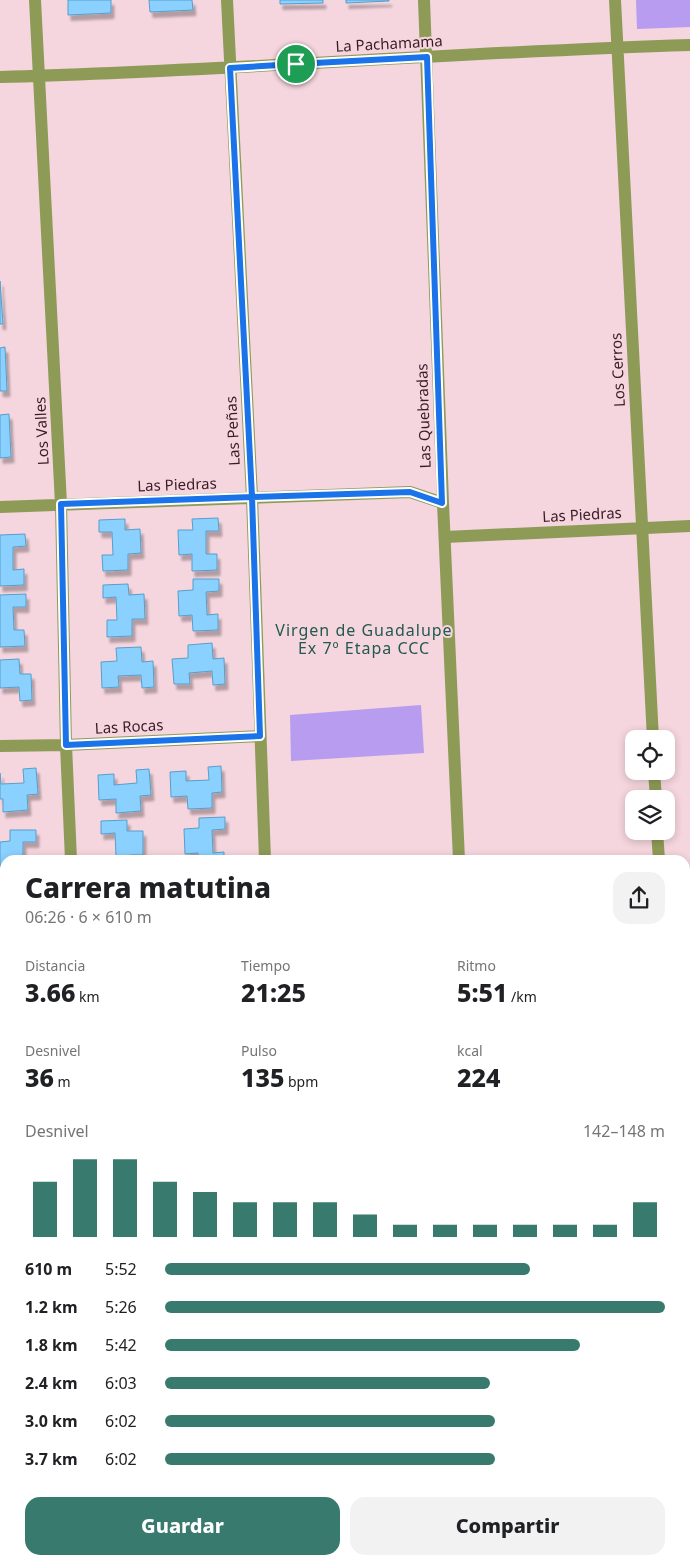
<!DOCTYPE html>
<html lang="es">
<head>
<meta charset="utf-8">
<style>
	body { margin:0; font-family:"Noto Sans",sans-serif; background:#f2f2f2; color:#202124; height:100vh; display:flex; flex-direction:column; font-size:19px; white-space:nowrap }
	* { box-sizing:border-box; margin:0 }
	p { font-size:16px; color:#757577 }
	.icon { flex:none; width:28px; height:28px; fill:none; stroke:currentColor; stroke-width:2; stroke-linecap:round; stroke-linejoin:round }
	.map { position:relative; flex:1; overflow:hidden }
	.side { position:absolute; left:0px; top:855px; width:690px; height:710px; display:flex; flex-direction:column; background:#fff; border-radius:15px 15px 0 0; box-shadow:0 2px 8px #0003 }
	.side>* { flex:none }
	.fabs { position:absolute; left:625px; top:730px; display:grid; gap:10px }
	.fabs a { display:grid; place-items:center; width:50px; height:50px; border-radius:10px; background:#fff; box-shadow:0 2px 8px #0003; font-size:25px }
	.pin { position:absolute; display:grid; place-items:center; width:42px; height:42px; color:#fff; margin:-21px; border:2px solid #fff; border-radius:50%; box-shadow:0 1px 5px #0007 }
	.round { display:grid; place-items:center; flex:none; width:52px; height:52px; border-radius:15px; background:#f2f2f2 }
	.summary { display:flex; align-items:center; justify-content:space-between; height:85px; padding:0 25px }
	h1 { font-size:28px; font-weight:800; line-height:38px }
	.figures { display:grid; grid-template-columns:repeat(3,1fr); gap:8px; height:85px; padding:5px 25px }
	.figures div { display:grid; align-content:center }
	.figures b { font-size:25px; font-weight:800 }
	.figures small { font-size:14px; font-weight:400 }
	.figures p { font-size:14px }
	.chart { height:140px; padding:10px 25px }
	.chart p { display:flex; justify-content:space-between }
	.chart svg { width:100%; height:90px; margin-top:5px; stroke:#387b6e; stroke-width:6 }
	.cta { display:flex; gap:10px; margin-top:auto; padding:10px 25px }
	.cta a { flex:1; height:58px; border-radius:15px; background:#387b6e; color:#fff; font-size:20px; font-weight:800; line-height:58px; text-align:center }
	.cta a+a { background:#f2f2f2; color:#202124 }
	ul { padding:0 25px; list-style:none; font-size:16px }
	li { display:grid; grid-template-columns:80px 60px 1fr; align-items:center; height:38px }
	li i { height:12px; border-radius:6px; background:#387b6e }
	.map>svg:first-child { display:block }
	.green { fill:#b79cef }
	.building { fill:#8bd1ff; stroke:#589dc9; filter:url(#shadow) }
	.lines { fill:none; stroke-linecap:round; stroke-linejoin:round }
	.minor { stroke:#8d9b56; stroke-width:12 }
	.route-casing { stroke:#fff; stroke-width:10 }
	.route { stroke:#1a73e8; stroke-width:6 }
	.labels { text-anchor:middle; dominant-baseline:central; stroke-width:4; stroke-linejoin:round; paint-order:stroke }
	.street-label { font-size:15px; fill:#391c26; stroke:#f5d5de }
	.neighbourhood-label { font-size:16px; letter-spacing:1px; fill:#23594f; stroke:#f5d5de }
</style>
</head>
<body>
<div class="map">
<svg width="690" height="1565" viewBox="0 0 690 1565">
	<defs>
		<filter id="shadow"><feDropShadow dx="3" dy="5.5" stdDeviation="1" flood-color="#0004"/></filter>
	</defs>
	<rect width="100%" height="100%" fill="#f5d5de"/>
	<path class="green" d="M636,0H690V27L637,29Z
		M421,705L424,753L291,761L290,715Z
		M690,1372V1565H493V1560H685V1373Z"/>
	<path class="building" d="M68,0H111V13L68,15Z
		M149,0H192L193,10L150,12Z
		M280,0H323V3L280,4Z
		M346,0H389V1L346,3Z
		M0,281L3,324H0Z
		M5,347L7,391H0V348Z
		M9,414L11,457L0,458V415Z
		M218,518L219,531H206V554H217V570L192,571V554L179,555L178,530H193L192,519Z
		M125,519V530L140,529L141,553L128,554V570L103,571L102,555H113L112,532H99V520Z
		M25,534L26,546L13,547V570L24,569V585L0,586V535Z
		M193,579H219V591L206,592L207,615L218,614V630L193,631L192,615L179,616L178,591L193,590Z
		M128,584L129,595L144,594L145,619H132V636L107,637V620H117L116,597L103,598V585Z
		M26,594V607H13L14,630H24L25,646L0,647V595Z
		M212,643L213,659L224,658L225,684L213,685L212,671L189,673L190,684H174L172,659L188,658V645Z
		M141,647L142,662L153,661L154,687L142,688L141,675L118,676L119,687L102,688L101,662L117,661L116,648Z
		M19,659L20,674H31L32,700L20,701L19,687L0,688V660Z
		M221,766L222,792L212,793V808L188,809L187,796L171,797L170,772L186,771V781L209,780L208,767Z
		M36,768L38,794L27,795L28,810L3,812V799H0V773L1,784L24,783L23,769Z
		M149,769L151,795L140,796L141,811L116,813V799L99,800L98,775L114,774V785L137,783L136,770Z
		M225,817V829L212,830L213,853L224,852V860H199L198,853L185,854L184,829L199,828V818Z
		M127,820V831H143V855H130L131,860H105V857L116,856L115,833L101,834V821Z
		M10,830H36V842H23V860H5V866H0V842L10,841Z
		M0,904H5V928L0,929Z
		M5,968V993H1L0,969Z
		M1,1162H5V1202H1Z
		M0,1270H5V1301L1,1302Z
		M0,1315H5V1345H0Z
		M0,1345H5V1378H0Z
		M0,1425L3,1457H0Z
		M5,1463V1478L0,1479V1464Z
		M5,1500V1537H0V1501Z
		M342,1560H372V1563L342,1565Z
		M55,1562V1565H34V1564Z"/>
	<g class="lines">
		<path class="minor" d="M35,0L61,504L66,745L71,860
			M227,0L252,497L265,860
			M424,0L443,503L459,860
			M615,0L653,739
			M0,77C230,71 460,52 690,45
			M0,507L410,492L443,503
			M445,537L690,526
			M0,746L66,745L260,736
			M654,771L656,799
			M657,831L659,860
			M685,957H690
			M0,1247L5,1246
			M685,1334L690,1349
			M99,1560V1565
			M295,1560V1565"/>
	</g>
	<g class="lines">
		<g class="route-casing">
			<path id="route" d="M296,64L230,68L252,497L61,504L66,745L260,736L252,497L410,492L442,503L427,57L296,64"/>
		</g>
		<use href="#route" class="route"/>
	</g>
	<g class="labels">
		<g class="street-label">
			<text transform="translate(389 43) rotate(-3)">La Pachamama</text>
			<text transform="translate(617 370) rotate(-93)">Los Cerros</text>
			<text transform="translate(423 416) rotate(-92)">Las Quebradas</text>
			<text transform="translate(41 431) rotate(-93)">Los Valles</text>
			<text transform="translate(232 431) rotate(-93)">Las Peñas</text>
			<text transform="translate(177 484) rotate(-2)">Las Piedras</text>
			<text transform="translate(582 514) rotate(-3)">Las Piedras</text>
			<text transform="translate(129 726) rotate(-3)">Las Rocas</text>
		</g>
		<g class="neighbourhood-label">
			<text x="364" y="630">Virgen de Guadalupe<tspan x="364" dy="18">Ex 7º Etapa CCC</tspan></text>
		</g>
	</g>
</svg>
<div class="fabs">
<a><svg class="icon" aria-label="locate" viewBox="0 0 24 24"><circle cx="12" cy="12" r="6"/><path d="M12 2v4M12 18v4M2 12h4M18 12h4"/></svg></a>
<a><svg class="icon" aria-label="layers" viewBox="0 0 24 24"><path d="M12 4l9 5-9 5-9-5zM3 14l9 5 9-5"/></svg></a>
</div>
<div class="pin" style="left:296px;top:64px;background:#1e9e55"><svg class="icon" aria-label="arrive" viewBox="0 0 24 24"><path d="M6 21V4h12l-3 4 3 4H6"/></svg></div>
<section class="side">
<div class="summary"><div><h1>Carrera matutina</h1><p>06:26 · 6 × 610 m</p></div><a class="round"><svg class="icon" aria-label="share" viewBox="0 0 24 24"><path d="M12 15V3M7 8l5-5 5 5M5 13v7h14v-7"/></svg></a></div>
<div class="figures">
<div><p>Distancia</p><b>3.66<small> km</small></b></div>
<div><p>Tiempo</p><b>21:25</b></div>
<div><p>Ritmo</p><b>5:51<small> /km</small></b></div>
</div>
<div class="figures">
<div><p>Desnivel</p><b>36<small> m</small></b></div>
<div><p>Pulso</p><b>135<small> bpm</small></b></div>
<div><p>kcal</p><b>224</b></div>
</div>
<div class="chart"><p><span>Desnivel</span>142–148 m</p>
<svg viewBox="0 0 160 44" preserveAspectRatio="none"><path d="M5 44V17M15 44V6M25 44V6M35 44V17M45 44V22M55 44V27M65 44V27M75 44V27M85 44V33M95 44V38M105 44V38M115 44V38M125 44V38M135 44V38M145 44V38M155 44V27"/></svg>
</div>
<ul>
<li><b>610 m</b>5:52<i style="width:73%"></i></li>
<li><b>1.2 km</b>5:26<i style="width:100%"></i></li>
<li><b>1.8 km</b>5:42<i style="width:83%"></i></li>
<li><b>2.4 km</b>6:03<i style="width:65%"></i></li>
<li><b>3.0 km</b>6:02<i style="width:66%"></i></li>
<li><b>3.7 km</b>6:02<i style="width:66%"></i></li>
</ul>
<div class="cta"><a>Guardar</a><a>Compartir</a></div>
</section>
</div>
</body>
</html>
